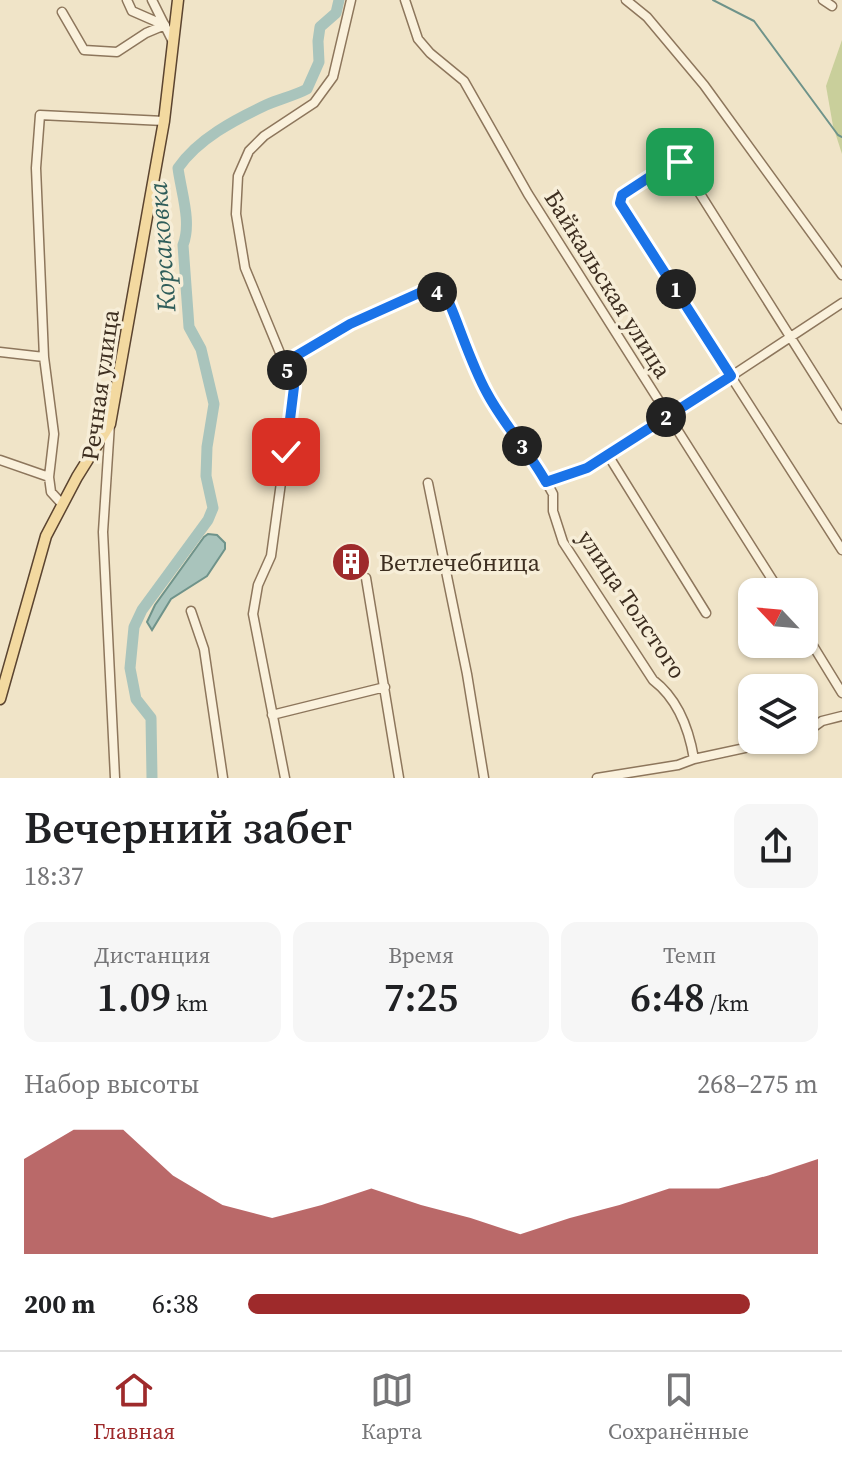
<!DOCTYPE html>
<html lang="ru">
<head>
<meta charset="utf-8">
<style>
	body { margin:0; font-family:"Source Serif 4",serif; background:#f6f6f6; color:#202124; height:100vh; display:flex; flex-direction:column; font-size:30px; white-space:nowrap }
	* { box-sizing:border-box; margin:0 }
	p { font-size:26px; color:#757577 }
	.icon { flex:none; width:44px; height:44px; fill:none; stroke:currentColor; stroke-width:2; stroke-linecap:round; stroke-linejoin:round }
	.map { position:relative; height:778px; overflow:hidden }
	.details { display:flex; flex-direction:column; background:#fff; flex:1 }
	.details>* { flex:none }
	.needle { width:52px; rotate:296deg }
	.tools { position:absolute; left:738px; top:578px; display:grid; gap:16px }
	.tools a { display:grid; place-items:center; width:80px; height:80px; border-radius:16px; background:#fff; box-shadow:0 2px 6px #0004; font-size:40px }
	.pin { position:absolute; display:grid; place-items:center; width:68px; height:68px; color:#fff; margin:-34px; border-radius:16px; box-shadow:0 4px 12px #0006 }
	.km { position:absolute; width:40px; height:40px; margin:-20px; border-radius:50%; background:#222; color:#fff; font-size:22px; line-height:40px; text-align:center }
	.round { display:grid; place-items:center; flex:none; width:84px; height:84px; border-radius:16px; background:#f6f6f6 }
	.head { display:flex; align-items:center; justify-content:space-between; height:136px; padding:0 24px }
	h1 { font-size:44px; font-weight:600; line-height:60px }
	.stats { display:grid; grid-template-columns:repeat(3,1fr); gap:12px; height:136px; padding:8px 24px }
	.stats div { display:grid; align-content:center; border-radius:16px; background:#f6f6f6; text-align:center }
	.stats b { font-size:40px; font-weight:600 }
	.stats small { font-size:22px; font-weight:400 }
	.stats p { font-size:22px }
	.chart { height:224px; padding:16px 24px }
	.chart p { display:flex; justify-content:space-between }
	.chart svg { width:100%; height:144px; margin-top:8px; fill:#9e2a2b; opacity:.7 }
	ul { padding:0 24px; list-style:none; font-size:26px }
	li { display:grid; grid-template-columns:128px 96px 1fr; align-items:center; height:60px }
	li i { height:20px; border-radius:10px; background:#9e2a2b }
	.menu { display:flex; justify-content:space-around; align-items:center; height:112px; border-top:2px solid #e0e0e0; background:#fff; font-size:22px; color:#757577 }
	.menu a { display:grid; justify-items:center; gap:4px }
	.menu .selected { color:#9e2a2b }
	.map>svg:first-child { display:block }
	.green { fill:#c9cf9b }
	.water { fill:#a9c4bc; stroke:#6f938a; stroke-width:2 }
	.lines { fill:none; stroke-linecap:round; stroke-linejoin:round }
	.stream { stroke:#6f938a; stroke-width:2 }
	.river { stroke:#a9c4bc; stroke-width:11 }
	.minor-casing { stroke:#8d765c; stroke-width:11 }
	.major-casing { stroke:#5b4430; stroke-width:13 }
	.minor { stroke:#faf1dc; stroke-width:8 }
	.major { stroke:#f3d9a0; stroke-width:10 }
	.route-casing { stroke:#fff; stroke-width:16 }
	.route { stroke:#1a73e8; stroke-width:10 }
	.labels { text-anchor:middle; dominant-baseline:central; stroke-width:7; stroke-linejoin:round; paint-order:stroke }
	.street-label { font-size:24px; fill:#3d2e20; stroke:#f7eed8 }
	.poi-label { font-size:24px; fill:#3d2e20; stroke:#f7eed8; text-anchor:start }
	.water-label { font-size:26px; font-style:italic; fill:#2f5d5a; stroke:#f7eed8 }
</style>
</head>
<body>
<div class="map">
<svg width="842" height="778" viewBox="0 0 842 778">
	<rect width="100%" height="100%" fill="#f0e4c8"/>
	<path class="green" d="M842,40V154L833,126L826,86Z"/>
	<path class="water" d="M208,534L217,535L225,543V549L207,576L171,599L152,630L147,622L155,605L204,537Z"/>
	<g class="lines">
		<path class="stream" d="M713,0L754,21L838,135L842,137"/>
		<path class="river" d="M152,778L151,718L136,699L130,668L134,627L142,610L208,520L213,508L206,476L207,447L214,404L201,349L189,327L183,245C192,222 181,192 178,168C198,139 234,120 266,105C279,99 294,96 307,89L319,62L318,41L320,27L336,13L339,0"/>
		<g class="minor-casing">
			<path id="minor" d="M127,0L132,11L164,25
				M152,0L173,42
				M405,0L418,39L430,53L464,81L528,194L780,592
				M626,0L647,17L704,85L842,275
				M823,0L832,6
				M62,12L84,50L117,52L146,33L165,25
				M0,352L44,357
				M284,363L350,324L428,289L440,293L448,300L486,391L507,427L537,465L553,494V511L563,542L653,680C678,699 689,729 694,759L678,765L597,778
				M842,419L680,162L674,161L622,195L620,203L842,550
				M110,424L103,532L115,778
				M608,455L706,613
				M0,460L49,477
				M546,482L587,468L689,404L842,303
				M428,483L467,674L484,778
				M62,504L51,492L49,477L54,434L44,357L36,168L40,115L164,121
				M366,578L399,778
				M191,611L204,649L223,778
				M804,631L842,693
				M272,715L385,687
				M804,734L822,721L842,716
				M694,759L782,740
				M285,778L253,614L258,585L271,556L294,387L245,268L236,214L238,176L249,151L264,136L314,103L333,77L351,0"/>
		</g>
		<g class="major-casing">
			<path id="major" d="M0,699L46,536L77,477L110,424L164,121L178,0"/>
		</g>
		<use href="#minor" class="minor"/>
		<use href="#major" class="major"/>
	</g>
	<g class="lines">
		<g class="route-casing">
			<path id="route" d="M286,452L294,387L284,363L350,324L428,289L440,293L448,300C461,330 471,364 487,393C504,425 529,451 546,482L587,468L731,376L620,203L622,195L674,161L680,162"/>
		</g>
		<use href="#route" class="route"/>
	</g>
	<defs>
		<g id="building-disc" transform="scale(2)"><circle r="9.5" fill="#9e2a2b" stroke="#f7eed8"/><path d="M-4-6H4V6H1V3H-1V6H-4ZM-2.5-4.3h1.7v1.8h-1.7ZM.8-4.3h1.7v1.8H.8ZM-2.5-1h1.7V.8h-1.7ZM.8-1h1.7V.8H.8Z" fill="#fff"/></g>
	</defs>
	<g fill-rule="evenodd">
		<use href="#building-disc" x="351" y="562"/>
	</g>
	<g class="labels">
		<g class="street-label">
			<text transform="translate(608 284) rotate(58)">Байкальская улица</text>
			<text transform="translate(100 385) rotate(-82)">Речная улица</text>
			<text transform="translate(632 604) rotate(56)">улица Толстого</text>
		</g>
		<g class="poi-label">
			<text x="379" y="562">Ветлечебница</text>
		</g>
		<g class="water-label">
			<text transform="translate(162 247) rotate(-94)">Корсаковка</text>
		</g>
	</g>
</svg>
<div class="tools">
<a><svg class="needle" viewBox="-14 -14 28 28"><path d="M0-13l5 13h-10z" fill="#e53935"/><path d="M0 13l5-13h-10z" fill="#757577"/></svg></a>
<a><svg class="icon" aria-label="layers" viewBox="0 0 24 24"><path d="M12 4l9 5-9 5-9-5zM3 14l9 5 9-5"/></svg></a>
</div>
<div class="pin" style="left:680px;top:162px;background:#1e9e55"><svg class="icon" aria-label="arrive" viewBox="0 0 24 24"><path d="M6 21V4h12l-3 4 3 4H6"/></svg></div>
<div class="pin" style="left:286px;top:452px;background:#d93025"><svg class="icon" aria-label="check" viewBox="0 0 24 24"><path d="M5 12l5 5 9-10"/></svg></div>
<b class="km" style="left:676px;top:289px">1</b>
<b class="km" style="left:666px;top:417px">2</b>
<b class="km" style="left:522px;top:446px">3</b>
<b class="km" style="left:437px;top:292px">4</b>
<b class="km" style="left:287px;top:370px">5</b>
</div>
<section class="details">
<div class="head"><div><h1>Вечерний забег</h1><p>18:37</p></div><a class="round"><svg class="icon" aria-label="share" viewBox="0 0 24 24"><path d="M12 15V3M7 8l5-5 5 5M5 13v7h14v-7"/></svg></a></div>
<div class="stats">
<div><p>Дистанция</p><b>1.09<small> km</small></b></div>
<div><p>Время</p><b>7:25</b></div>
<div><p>Темп</p><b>6:48<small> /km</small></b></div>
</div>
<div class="chart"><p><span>Набор высоты</span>268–275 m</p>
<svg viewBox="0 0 160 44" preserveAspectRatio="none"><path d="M0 44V15L10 6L20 6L30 20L40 29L50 33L60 29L70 24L80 29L90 33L100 38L110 33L120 29L130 24L140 24L150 20L160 15V44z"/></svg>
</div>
<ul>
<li><b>200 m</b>6:38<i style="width:88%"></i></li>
</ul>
</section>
<nav class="menu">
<a class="selected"><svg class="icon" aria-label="home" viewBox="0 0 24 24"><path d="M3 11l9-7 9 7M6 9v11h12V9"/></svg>Главная</a>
<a><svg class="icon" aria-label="map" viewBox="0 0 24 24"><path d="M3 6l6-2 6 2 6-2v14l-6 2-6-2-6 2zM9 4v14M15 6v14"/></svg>Карта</a>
<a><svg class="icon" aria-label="saved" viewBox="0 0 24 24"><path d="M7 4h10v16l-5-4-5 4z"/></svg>Сохранённые</a>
</nav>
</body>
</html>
